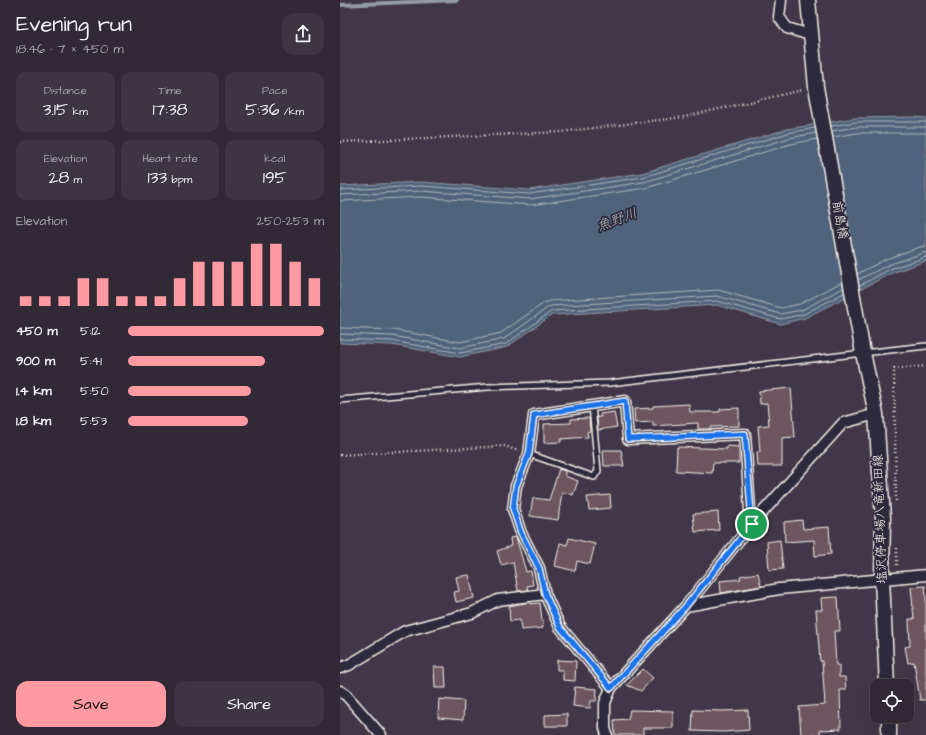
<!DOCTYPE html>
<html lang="en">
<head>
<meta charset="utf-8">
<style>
	body { margin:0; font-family:"Architects Daughter","Klee One",sans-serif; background:#3d3542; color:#f1f3f6; height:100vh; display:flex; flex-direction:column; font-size:15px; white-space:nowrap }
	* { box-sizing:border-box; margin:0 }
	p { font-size:13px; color:#a8a6ad }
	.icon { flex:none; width:22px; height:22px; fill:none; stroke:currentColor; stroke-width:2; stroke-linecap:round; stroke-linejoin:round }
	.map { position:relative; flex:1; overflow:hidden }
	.side { display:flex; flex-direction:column; background:#322936; width:340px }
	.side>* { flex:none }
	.buttons { position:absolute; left:530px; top:679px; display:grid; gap:8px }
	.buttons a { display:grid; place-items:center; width:44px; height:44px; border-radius:8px; background:#322936; box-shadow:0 4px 16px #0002,0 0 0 1px #4d4551; font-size:20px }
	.pin { position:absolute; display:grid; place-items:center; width:34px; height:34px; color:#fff; margin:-17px; border:2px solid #fff; border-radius:50%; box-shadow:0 1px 4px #0007 }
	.round { display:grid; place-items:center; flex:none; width:42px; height:42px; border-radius:12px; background:#3d3542 }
	.summary { display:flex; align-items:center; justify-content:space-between; height:68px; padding:0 16px }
	h1 { font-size:22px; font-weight:600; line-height:30px }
	.stats { display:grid; grid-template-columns:repeat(3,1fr); gap:6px; height:68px; padding:4px 16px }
	.stats div { display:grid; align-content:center; border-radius:10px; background:#3d3542; text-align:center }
	.stats b { font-size:17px; font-weight:600 }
	.stats small { font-size:11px; font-weight:400 }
	.stats p { font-size:11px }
	.chart { height:112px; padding:8px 16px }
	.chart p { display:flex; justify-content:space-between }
	.chart svg { width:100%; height:72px; margin-top:4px; stroke:#ff9aa2; stroke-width:6 }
	.action { display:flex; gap:8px; margin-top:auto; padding:8px 16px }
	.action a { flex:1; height:46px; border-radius:12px; background:#ff9aa2; color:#111; font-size:16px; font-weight:600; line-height:46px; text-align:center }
	.action a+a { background:#3d3542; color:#f1f3f6 }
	ul { padding:0 16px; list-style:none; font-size:13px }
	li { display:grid; grid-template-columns:64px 48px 1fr; align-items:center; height:30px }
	li i { height:10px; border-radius:5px; background:#ff9aa2 }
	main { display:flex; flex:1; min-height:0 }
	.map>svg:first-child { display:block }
	.water { fill:#50647b; stroke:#929ca7 }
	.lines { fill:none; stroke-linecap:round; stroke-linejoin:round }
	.shore { stroke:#b2b9bc; stroke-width:1 }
	.stream { stroke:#929ca7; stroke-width:4 }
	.building { fill:#6e5661; stroke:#f4f1e8 }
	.lane-casing { stroke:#f4f1e8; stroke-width:8 }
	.street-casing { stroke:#f4f1e8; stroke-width:13 }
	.secondary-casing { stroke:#f4f1e8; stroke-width:17 }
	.path { stroke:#f4f1e8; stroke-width:2.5; stroke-dasharray:1 3; stroke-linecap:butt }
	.lane { stroke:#2f2a3d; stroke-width:5 }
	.street { stroke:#2f2a3d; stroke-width:10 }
	.secondary { stroke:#2f2a3d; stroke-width:14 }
	.route-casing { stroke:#fff; stroke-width:8 }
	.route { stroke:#1a73e8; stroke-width:5 }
	.labels { text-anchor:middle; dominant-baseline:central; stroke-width:3.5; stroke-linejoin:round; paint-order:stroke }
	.street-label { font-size:13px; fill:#f4f1e8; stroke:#2f2a3d }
	.water-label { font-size:14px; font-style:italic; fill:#b2b9bc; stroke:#2f2a3d }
</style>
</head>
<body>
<main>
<section class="side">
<div class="summary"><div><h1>Evening run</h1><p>18:46 · 7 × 450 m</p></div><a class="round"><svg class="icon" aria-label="share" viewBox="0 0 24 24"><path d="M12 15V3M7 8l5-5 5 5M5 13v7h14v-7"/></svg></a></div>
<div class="stats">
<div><p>Distance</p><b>3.15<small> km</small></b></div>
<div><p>Time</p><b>17:38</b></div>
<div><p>Pace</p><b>5:36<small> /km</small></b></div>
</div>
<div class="stats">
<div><p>Elevation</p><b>28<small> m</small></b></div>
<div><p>Heart rate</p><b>133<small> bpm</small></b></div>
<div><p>kcal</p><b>195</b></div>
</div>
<div class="chart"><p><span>Elevation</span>250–253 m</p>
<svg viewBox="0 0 160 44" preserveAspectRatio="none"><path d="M5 44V38M15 44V38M25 44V38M35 44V27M45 44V27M55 44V38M65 44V38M75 44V38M85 44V27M95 44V17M105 44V17M115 44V17M125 44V6M135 44V6M145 44V17M155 44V27"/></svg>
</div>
<ul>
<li><b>450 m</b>5:12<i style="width:100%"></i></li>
<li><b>900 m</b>5:41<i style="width:70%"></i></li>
<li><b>1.4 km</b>5:50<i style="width:63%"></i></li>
<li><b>1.8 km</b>5:53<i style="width:61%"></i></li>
</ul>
<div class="action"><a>Save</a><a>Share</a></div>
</section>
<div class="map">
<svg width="586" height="735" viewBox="0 0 586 735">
	<rect width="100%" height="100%" fill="#423748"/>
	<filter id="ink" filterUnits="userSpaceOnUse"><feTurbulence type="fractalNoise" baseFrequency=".025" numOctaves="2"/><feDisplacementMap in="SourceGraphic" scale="8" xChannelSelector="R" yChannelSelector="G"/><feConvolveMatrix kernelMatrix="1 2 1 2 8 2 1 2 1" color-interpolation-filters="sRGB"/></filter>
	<g filter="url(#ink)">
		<path class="water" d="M576,117L586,118V261L552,273L465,318L440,324L377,305L212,315L167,347L120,357L52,345L0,343V186L81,182L189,190L302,173L447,129L515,118Z"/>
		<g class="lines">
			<path class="shore" d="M491,126L516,122H586
				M492,131L516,127H586
				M493,137L517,133H586
				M0,190L81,186L189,194L303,177L448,133L475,128
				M0,195L81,191L190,199L304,182L449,138L476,133
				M0,201L81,197L191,205L306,188L451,144L477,139
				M517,274L546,259L580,247L586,246
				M518,280L548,265L586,252
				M519,286L550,269L586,257
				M0,328L54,330L120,342L161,333L204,303L209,301L378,290L441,308L460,304L502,282
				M0,334L53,336L120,348L164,339L210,306L377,296L440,314L462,310L503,288
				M0,339L52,341L120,353L166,344L212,311L377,301L440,319L464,314L504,293"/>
			<path class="stream" d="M0,5L117,0"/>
		</g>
		<path class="building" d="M451,388L455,437L442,438V466H418L417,452H420L418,426L429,425L427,403L420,404L419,391Z
			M349,404L350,412H380V409L399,408V426L370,427V429H358V423L313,426V422L295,423L294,409L313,408V406Z
			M274,412L277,427L258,430L257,417H261L260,414Z
			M249,418L250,431L247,432L248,437L221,439V442L204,443V424L231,423V419Z
			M387,446L399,447V463H373L372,473L336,471L337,447L387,449Z
			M263,450H281L284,466H264Z
			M219,469L225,471V476L238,481L233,495L222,492L218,520L190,516L193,498L209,500Z
			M270,495L271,508L249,510L247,497Z
			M378,512L379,530L355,532L353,514Z
			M462,520L463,529L489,527L491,554L475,556L474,540L445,542L444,522Z
			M176,537L186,572L191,571L193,585L187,586L188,590L178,591L173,562L161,565L157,551L171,546L170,538Z
			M229,538L255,544L250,564L237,561L235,571L215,566L220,543L227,545Z
			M440,540L443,569L429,570L427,542Z
			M418,573L421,586L381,593L380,581L401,579L400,576Z
			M129,575L134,598L116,602L114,592L119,591L116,577Z
			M585,586L586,598V700H580L574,662L568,663L565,647L570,646L569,619H574L571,587Z
			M498,597L500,631H494L496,665H499V677H505L506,690H500L501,729L480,730V735H461L459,707L485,705L482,661H480L476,610H482L481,598Z
			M190,602V604L200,603L203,628L181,630L180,620L170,621L169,606Z
			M217,660L236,661L235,681L223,680V670H217Z
			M94,667H105L106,688H95Z
			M303,669L313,678L301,691L287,685Z
			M235,687L257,689L256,701H251L250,708L233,706Z
			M99,699L124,701L123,720L98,718Z
			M290,710L333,711V728H303V735H275L274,720L288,719Z
			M353,710L383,711L408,710L409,730L384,732L352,731Z
			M227,714V726H205V715Z"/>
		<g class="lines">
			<g class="lane-casing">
				<path id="lane" d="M0,400L148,387L270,383L523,353L586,346
					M189,454L254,477L258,471L252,406"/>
			</g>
			<g class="street-casing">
				<path id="street" d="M441,0L439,17L447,28L470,35
					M346,606L439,589L586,575
					M0,668L9,665L65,631L132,613L158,600L205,594
					M271,688L220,627L205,594L199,568L181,533L173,509L176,486L189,454L194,415L285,401L288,439L405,434L411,525
					M0,691L6,695L41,735
					M267,735L265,728V703L271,688L346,606L411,525L503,423L536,414"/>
			</g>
			<g class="secondary-casing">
				<path id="secondary" d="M468,0L476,87L523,353L536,414L543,518L542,578L547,686
					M549,716V735"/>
			</g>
			<path class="path" d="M0,142L220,132L344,117L463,90
				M0,455L165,446L179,451
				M556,501L554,369L586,366
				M557,548V567"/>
			<use href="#lane" class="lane"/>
			<use href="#street" class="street"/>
			<use href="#secondary" class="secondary"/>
		</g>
	</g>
	<g class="lines" filter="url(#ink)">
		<g class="route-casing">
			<path id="route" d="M285,401L288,439L405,434L412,524L346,606L271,688L220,627L205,594L199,568L181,533L173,509L176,486L189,454L194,415Z"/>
		</g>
		<use href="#route" class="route"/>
	</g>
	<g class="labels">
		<g class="street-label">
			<text transform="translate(500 220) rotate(80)">前島橋</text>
			<text transform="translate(540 519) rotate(-92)">塩沢停車場八竜新田線</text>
		</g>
		<g class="water-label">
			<text transform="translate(277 220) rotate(-20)">魚野川</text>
		</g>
	</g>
</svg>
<div class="buttons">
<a><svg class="icon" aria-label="locate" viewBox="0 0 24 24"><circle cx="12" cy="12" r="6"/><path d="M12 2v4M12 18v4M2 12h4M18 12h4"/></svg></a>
</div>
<div class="pin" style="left:412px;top:524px;background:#1e9e55"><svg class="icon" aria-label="arrive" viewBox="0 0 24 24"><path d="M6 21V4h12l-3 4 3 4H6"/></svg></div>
</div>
</main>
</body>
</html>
